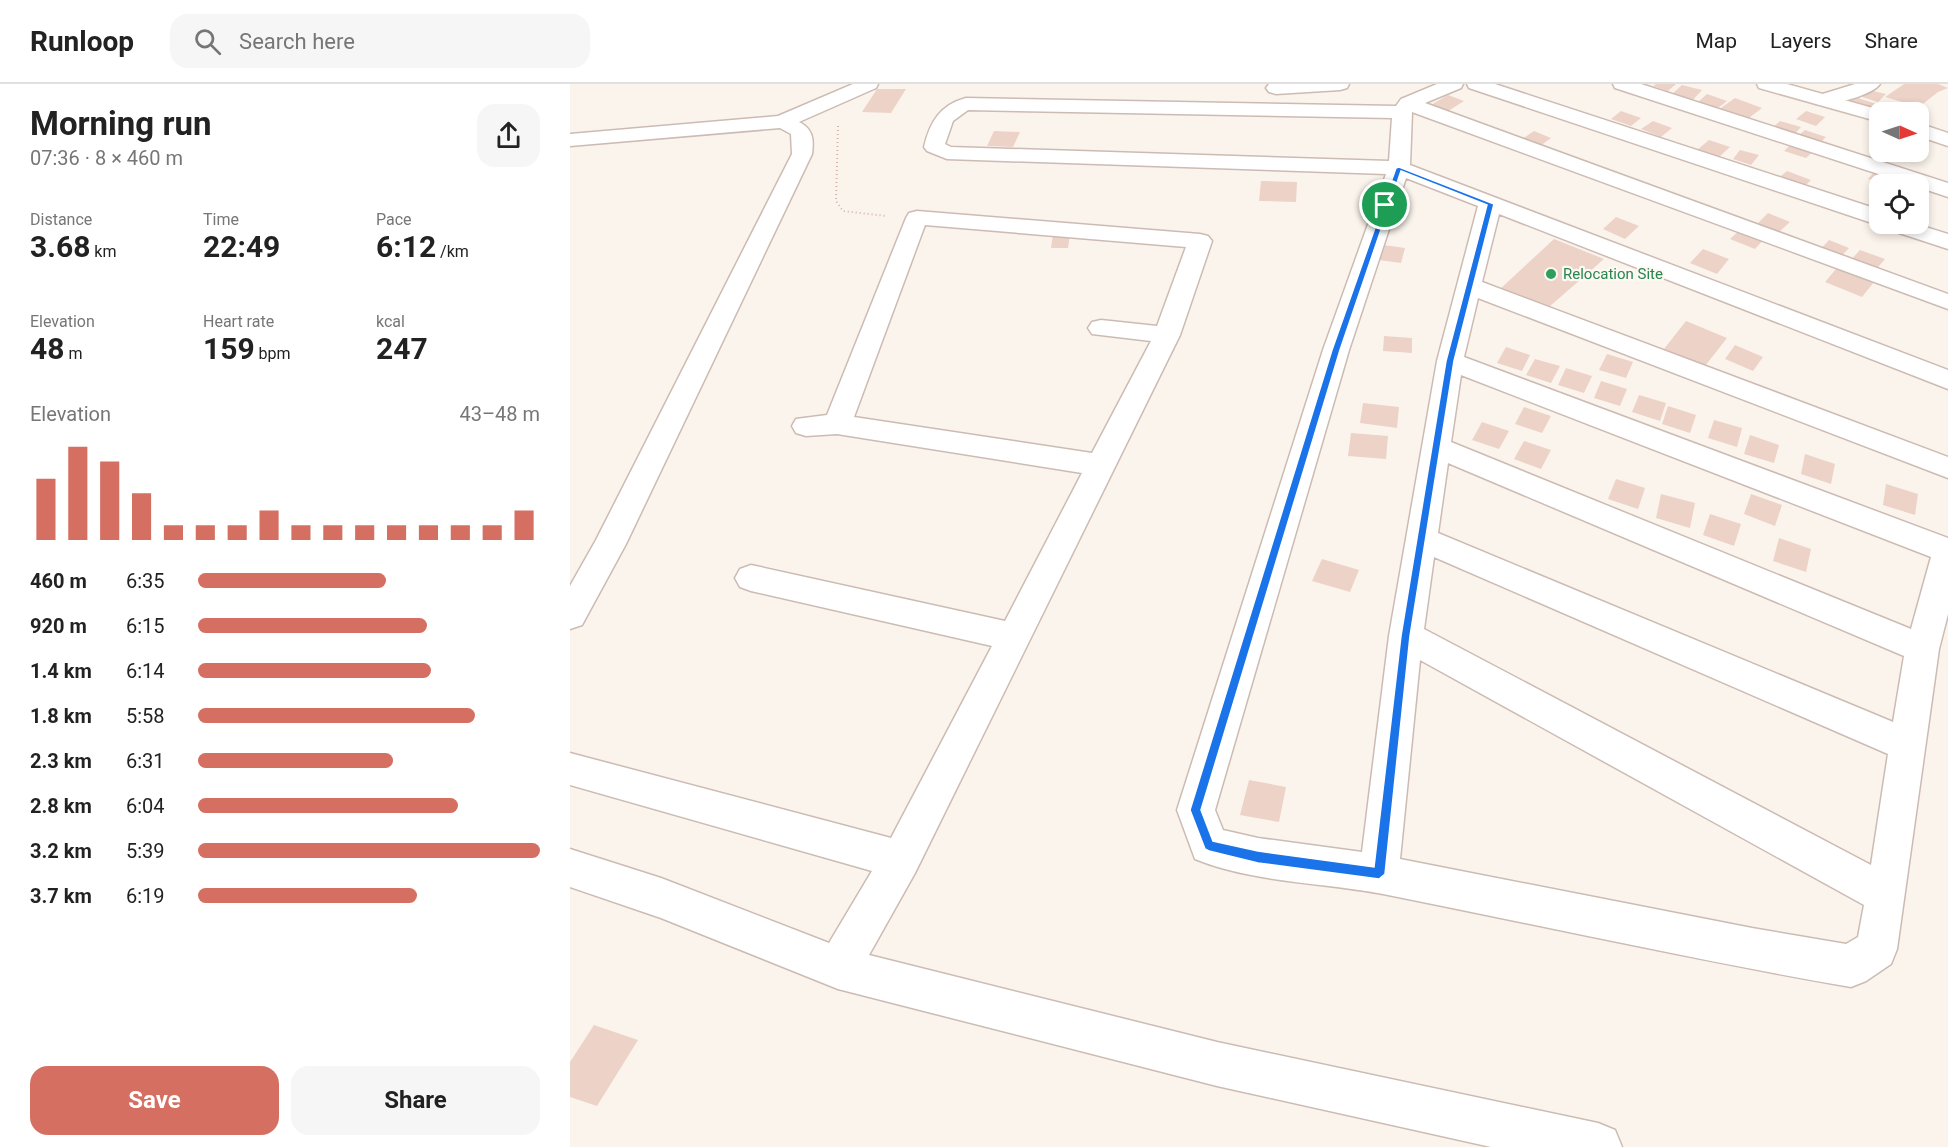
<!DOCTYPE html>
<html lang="en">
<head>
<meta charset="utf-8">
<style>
	body { margin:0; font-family:Roboto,sans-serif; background:#f6f6f6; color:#222; height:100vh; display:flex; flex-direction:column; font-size:22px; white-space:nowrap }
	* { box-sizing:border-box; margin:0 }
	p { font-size:20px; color:#767676 }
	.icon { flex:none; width:33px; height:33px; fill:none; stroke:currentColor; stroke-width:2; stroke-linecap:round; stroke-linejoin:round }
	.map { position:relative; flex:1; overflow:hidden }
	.details { display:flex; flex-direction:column; background:#fff; width:570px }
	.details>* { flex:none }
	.needle { width:39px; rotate:93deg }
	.controls { position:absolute; left:1299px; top:18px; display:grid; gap:12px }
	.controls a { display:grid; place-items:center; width:60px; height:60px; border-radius:12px; background:#fff; box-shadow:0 3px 9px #0003; font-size:30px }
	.pin { position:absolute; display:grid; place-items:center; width:51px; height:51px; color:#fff; margin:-26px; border:3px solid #fff; border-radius:50%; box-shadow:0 2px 6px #0007 }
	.round { display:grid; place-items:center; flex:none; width:63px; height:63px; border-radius:18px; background:#f6f6f6 }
	.summary { display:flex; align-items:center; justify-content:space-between; height:102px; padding:0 30px }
	h1 { font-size:33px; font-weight:700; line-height:45px }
	.stats { display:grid; grid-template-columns:repeat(3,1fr); gap:9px; height:102px; padding:6px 30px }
	.stats div { display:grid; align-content:center }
	.stats b { font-size:30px; font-weight:700 }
	.stats small { font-size:16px; font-weight:400 }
	.stats p { font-size:16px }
	.chart { height:168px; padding:12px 30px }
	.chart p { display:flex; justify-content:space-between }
	.chart svg { width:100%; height:108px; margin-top:6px; stroke:#d56f61; stroke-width:6 }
	.action { display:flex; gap:12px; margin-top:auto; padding:12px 30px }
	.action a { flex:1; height:69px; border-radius:18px; background:#d56f61; color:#fff; font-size:24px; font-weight:700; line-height:69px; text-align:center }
	.action a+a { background:#f6f6f6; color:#222 }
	ul { padding:0 30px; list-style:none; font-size:20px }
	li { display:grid; grid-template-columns:96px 72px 1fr; align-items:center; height:45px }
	li i { height:15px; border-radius:8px; background:#d56f61 }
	header { display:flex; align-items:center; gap:36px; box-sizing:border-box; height:84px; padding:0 30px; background:#fff; border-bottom:2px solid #e0e0e0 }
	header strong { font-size:28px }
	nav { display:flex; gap:33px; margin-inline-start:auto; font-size:21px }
	.search { width:420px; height:54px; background:#f6f6f6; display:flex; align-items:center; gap:15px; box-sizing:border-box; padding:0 21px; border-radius:18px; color:#767676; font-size:22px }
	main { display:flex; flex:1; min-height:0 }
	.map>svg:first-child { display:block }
	.building { fill:#edd2c7 }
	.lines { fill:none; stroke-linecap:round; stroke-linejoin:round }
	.street-casing { stroke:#ccbbb3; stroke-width:3 }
	.secondary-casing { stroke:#d0bdb4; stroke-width:3 }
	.path { stroke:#d2b5aa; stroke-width:2; stroke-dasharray:1 3; stroke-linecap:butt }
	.street { fill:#fff; fill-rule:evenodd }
	.secondary { fill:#fff; fill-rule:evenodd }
	.route { fill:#1a73e8; stroke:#fff; stroke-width:1.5; fill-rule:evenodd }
	.leisure-dot { fill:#2e9e5b; stroke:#fdf8f3; stroke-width:2 }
	.labels { text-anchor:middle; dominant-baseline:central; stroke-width:4.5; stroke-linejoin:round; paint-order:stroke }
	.far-leisure-label { font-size:15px; fill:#27864d; stroke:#fdf8f3; text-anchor:start }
</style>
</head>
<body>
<header>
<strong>Runloop</strong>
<div class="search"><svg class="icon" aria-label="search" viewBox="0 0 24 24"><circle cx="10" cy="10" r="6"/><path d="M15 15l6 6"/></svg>Search here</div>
<nav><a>Map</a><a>Layers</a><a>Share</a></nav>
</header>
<main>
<section class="details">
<div class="summary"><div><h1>Morning run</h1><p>07:36 · 8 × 460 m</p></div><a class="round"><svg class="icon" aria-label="share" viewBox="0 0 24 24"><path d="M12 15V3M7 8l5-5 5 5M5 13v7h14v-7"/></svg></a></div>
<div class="stats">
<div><p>Distance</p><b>3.68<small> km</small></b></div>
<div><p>Time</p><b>22:49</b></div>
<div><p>Pace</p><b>6:12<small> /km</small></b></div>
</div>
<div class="stats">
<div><p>Elevation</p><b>48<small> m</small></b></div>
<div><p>Heart rate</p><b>159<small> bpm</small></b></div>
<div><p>kcal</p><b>247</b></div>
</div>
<div class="chart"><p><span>Elevation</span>43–48 m</p>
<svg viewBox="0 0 160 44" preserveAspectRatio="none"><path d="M5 44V19M15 44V6M25 44V12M35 44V25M45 44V38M55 44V38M65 44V38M75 44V32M85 44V38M95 44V38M105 44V38M115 44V38M125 44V38M135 44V38M145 44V38M155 44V32"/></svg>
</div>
<ul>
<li><b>460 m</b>6:35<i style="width:55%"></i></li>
<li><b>920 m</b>6:15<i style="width:67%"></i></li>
<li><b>1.4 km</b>6:14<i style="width:68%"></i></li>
<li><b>1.8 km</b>5:58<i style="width:81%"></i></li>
<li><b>2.3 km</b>6:31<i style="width:57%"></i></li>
<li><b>2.8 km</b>6:04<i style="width:76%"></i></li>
<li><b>3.2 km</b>5:39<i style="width:100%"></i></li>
<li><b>3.7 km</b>6:19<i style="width:64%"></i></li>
</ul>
<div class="action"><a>Save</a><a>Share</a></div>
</section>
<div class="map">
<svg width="1378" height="1063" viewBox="0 0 1378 1063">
	<rect width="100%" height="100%" fill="#fbf4ec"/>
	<path class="building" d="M1086,0H1106L1098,7L1083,2Z
		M1334,0H1368L1378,4L1368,8L1349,23L1315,13Z
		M1112,1L1132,6L1122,17L1101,11Z
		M307,5H336L321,29L292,28Z
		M1299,6L1316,10L1308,18L1292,13Z
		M1137,10L1157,17L1148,24L1128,18Z
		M878,11L894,17L875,29L859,22Z
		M1285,13L1306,20L1298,28L1277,21Z
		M1165,14L1192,24L1175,37L1148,26Z
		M1051,27L1071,34L1061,42L1041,35Z
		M1236,27L1255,33L1246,42L1226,35Z
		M1083,37L1102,44L1091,53L1071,45Z
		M1210,37L1231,43L1223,52L1201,45Z
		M1235,46L1256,53L1248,61L1226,54Z
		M424,47L450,48L443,63L417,62Z
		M964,47L981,54L970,62L952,55Z
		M1139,56L1160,63L1148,74L1127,66Z
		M1223,58L1245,66L1236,74L1214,67Z
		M1170,66L1189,71L1181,81L1163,75Z
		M1306,86L1330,94L1324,100H1315L1298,95Z
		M1217,87L1241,96L1231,106L1206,96Z
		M691,97L727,98L726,118L689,117Z
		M1198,129L1220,138L1209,148L1187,140Z
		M1046,133L1069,142L1055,155L1033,145Z
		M1172,144L1196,153L1185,165L1160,155Z
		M483,151H500L498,164H481Z
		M984,155L1034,175L979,223L929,206Z
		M1259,156L1279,164L1268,176L1248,168Z
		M806,160L835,164L831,179L801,175Z
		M1133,165L1159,175L1147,190L1120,179Z
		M1290,166L1315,175L1303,189L1278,179Z
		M1271,179L1308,193L1292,213L1255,198Z
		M1116,237L1157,254L1135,282L1094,265Z
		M814,252L842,254V269L813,267Z
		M1165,261L1193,273L1183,287L1155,275Z
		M936,263L960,271L952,287L927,279Z
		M1037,270L1063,278L1056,294L1029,286Z
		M965,275L990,282L981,299L956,291Z
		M996,284L1022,292L1014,309L988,301Z
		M1031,297L1057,305L1050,322L1024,314Z
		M1069,311L1096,319L1090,337L1062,328Z
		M793,319L829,323L827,344L790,339Z
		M1098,322L1126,331L1120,349L1092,340Z
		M954,323L981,332L972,349L945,340Z
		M1144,336L1172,344L1167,363L1138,354Z
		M912,338L939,347L929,365L902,356Z
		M781,349L818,352L816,375L778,372Z
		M1180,351L1209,361L1204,379L1174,370Z
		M954,357L981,366L971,385L944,375Z
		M1235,370L1265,380L1261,400L1231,390Z
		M1046,395L1075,404L1068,425L1038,415Z
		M1316,400L1348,410L1345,431L1313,421Z
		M1091,410L1125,419L1120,444L1086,434Z
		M1181,410L1212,421L1205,442L1174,430Z
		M1140,430L1171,440L1164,462L1133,451Z
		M1209,454L1241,465L1236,488L1203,477Z
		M752,475L789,486L780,508L742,497Z
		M679,696L716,703L709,738L670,731Z
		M24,941L68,956L27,1022L0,1013V978Z"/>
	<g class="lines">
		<g class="street-casing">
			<path id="street" d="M283,0H308L306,4L229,38C243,45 244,55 242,70L56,460L12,541L0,545V502L26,456L222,70L221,50L210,44L0,62V50L208,32Z
				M699,0H779L777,4L770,6L706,10L699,8L696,4Z
				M867,0H893L891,4L855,19L1378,210V225L842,28L840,81L1378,286V305L929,130L912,198L1378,373V394L908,214L894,273L1378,454V530L1369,565L1327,865L1321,880L1296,897L1281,903C1124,876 969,841 813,810C751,798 684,799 625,775L607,726L753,266L816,90L377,75L357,67L354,63C360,38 370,21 396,14L826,22L831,15ZM398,26L822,34L819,77L381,63L375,60L383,37ZM836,94L908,122L867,277L819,552L792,768L688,754L653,746L645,726L779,266ZM891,291L1361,473L1341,545L881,358ZM878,379L1334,572L1323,638L868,449ZM864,473L1318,670L1301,781L854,545ZM850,576L1294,821L1288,853L1276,860L1182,844L830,775Z
				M897,0H925L1310,126V140H1346L1378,150V165L1317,145L1314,140L1302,139L899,4Z
				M1043,0H1071L1378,99V113L1348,103V100H1339L1045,4Z
				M1285,0H1310C1303,11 1259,23 1246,20L1243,16L1246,12Z
				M347,127L630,150L638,152L642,157L610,251L345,789L299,871L647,958L1028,1039L1045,1046L1052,1063H921L647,1002L268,905L91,834L0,803V765L91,794L259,859L302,787L0,701V669L321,754L422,562L181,507L170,503L165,494L170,485L181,481L435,537L512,389L267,350L236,352L226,349L222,342L226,335L257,331L336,134L339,129ZM355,141L616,163L587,242L531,236L522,238L518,244L522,250L581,257L522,369L284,333Z"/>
		</g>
		<g class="secondary-casing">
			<path id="secondary" d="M1187,0H1217L1317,28H1310V38L1189,4Z
				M1348,39L1378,49V62L1348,52Z"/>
		</g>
		<path class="path" d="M268,42L266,117L273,127L316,132"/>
		<use href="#street" class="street"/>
		<use href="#secondary" class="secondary"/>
	</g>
	<path class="route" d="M829,83L924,120L884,277L840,552L815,790L809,795L688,779L639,767L635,765L620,726L762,266L826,84ZM831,87L917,121L876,277L831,552L804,783L688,767L643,757L631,726L770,266Z"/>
	<circle class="leisure-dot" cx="981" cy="190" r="6"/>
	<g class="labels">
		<g class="far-leisure-label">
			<text x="993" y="190">Relocation Site</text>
		</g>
	</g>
</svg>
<div class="controls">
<a><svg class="needle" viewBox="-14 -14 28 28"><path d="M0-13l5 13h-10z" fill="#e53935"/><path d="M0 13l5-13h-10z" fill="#767676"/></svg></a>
<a><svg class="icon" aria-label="locate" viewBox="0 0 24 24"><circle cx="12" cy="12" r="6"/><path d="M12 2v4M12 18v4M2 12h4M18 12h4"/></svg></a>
</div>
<div class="pin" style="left:815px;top:121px;background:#1e9e55"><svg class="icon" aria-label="arrive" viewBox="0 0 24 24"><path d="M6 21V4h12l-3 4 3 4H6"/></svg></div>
</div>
</main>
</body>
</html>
